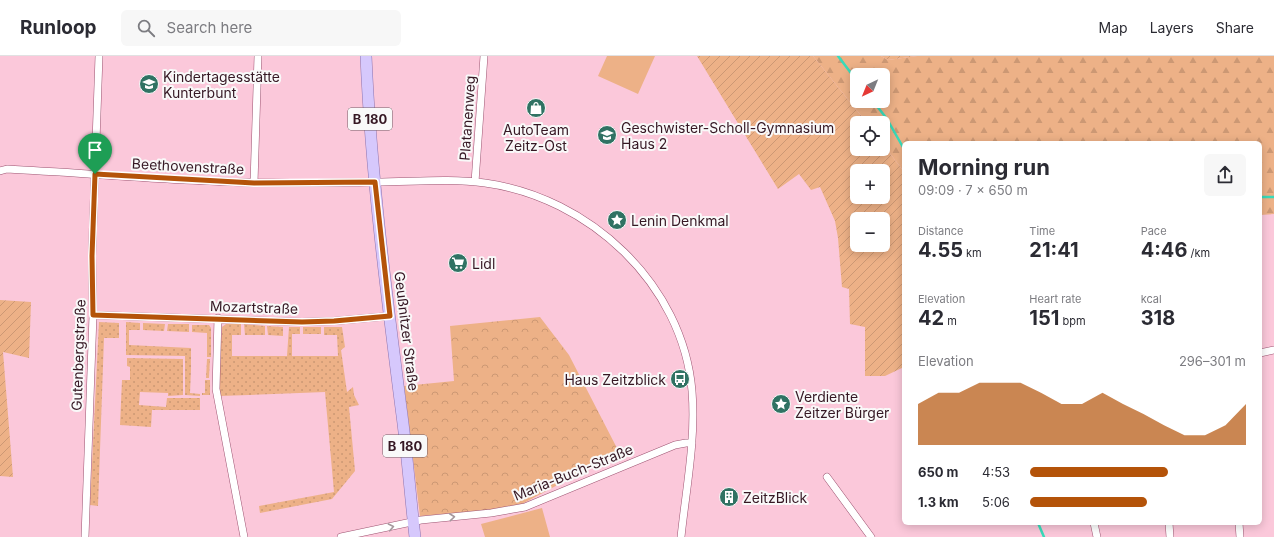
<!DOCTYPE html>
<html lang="en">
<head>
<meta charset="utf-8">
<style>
	body { margin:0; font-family:Inter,sans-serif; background:#f7f7f7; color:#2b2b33; height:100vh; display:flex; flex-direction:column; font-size:15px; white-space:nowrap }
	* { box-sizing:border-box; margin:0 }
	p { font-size:13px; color:#7c7c81 }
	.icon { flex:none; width:22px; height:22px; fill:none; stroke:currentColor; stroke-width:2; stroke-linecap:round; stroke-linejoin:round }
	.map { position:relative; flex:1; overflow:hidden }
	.details { position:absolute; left:902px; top:85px; width:360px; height:384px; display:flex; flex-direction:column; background:#fff; border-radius:6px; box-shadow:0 2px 10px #0003 }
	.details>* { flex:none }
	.needle { width:26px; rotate:223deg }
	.buttons { position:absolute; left:850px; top:12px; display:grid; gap:8px }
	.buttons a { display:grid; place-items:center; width:40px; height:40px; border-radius:6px; background:#fff; box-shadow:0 2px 10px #0003; font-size:20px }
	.pin { position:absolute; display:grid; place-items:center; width:34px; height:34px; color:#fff; margin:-41px -17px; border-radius:50% 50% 50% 0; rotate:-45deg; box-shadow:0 0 4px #0007 }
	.pin .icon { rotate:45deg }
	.round { display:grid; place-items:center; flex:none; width:42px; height:42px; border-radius:6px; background:#f7f7f7 }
	.headline { display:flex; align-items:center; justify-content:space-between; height:68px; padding:0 16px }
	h1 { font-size:22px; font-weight:700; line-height:30px }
	.figures { display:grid; grid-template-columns:repeat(3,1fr); gap:6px; height:68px; padding:4px 16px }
	.figures div { display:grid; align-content:center }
	.figures b { font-size:20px; font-weight:700 }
	.figures small { font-size:11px; font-weight:400 }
	.figures p { font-size:11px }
	.chart { height:112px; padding:8px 16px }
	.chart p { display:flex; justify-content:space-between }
	.chart svg { width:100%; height:72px; margin-top:4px; fill:#b45309; opacity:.7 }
	ul { padding:0 16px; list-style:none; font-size:13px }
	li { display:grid; grid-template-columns:64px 48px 1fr; align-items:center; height:30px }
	li i { height:10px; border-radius:5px; background:#b45309 }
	header { display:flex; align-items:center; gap:24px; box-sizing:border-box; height:56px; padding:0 20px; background:#fff; border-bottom:1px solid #e1e1e2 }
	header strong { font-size:19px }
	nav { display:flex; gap:22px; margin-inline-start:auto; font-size:14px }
	.search { width:280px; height:36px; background:#f7f7f7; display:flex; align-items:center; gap:10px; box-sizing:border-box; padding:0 14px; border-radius:6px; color:#7c7c81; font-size:15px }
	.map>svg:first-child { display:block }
	.grass { fill:url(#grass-dots) }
	.forest { fill:url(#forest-firs); fill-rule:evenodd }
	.park { fill:url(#park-crowns) }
	.garden { fill:url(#garden-furrows); fill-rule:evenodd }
	.pitch { fill:#edb187 }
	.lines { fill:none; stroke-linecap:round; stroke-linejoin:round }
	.stream { stroke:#39dbba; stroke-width:2.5 }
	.minor-casing { stroke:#9d5371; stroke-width:8 }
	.primary-casing { stroke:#8c73af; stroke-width:12 }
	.minor { stroke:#fff; stroke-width:7 }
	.primary { stroke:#d6c8fc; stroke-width:11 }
	.oneway { stroke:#a5979c }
	.route-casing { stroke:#fff; stroke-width:8 }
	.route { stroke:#b45309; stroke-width:5 }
	.labels { text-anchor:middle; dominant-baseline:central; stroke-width:4; stroke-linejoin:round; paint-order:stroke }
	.shield { fill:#f9f9f9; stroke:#705c64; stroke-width:1 }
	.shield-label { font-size:13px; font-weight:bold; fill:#361824 }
	.poi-label { font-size:14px; fill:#361824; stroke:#f9f9f9; text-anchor:start }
	.street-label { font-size:14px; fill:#361824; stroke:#f9f9f9 }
</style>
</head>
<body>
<header>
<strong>Runloop</strong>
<div class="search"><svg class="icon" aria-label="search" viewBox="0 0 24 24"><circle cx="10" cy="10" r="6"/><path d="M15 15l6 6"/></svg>Search here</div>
<nav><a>Map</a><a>Layers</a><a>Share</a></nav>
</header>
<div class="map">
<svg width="1274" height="481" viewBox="0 0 1274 481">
	<defs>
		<pattern id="grass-dots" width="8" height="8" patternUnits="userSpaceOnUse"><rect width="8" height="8" fill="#edb187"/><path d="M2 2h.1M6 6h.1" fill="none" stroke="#cc9874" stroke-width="1.8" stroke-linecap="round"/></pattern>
		<pattern id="forest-firs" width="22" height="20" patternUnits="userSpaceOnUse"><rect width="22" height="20" fill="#edb187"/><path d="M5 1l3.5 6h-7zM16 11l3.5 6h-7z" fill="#cc9874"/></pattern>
		<pattern id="park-crowns" width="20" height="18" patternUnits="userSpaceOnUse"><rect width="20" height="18" fill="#edb187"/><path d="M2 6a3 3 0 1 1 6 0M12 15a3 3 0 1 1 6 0" fill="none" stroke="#cc9874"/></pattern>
		<pattern id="garden-furrows" width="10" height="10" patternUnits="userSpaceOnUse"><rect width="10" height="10" fill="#edb187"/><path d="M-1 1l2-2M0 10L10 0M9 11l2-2" fill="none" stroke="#cc9874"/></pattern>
	</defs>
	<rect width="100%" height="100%" fill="#fbc8da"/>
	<path class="grass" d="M99,266L119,267V282H104L98,450L90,449Z
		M126,266L140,267V274H129V289L191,292V314L190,337L200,338V340L185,339V300L126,299Z
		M143,267L165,268L164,275L143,274Z
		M168,268H189V276L167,275Z
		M226,268H241V279H232V300H287L289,271H300V278H292V300H338L337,279H324V271H342L345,291L341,294L347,336L353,331L354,339L359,349L349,351L355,415L332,443L260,457L259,450L334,436L325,336L220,340L219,327L222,271Z
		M244,268L265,270V279H245Z
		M192,269H209L211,272V301H207V277L192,276Z
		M267,270L283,271V280L268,279Z
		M303,271H321V278H303Z
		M127,302L183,303V339L168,340V337L140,336L139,349L166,351L167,342H200V354H152L151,371L120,369L122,324H130V311L127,310Z
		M207,303H210L209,322H206Z
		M205,324H210V339H202V337H205Z"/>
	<path class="forest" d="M813,0H881L888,4L917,0H1274V158L1260,159V87H904V116L883,88V67H867ZM857,19H883V45H857Z"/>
	<path class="park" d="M540,261L569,299L620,398L580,417L522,448L484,455L420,460L404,330L454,325L450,270Z"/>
	<path class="garden" d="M697,0H813L867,67H857V93H883V88L904,116V311L885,320H865V271L850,268L849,233L842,231L838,182L835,165L820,131L811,134L799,118L778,133ZM857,115H883V141H857ZM857,163H883V189H857Z
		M881,0H917L888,4Z
		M0,244L31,246L29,302L3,296L13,421L0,420Z"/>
	<path class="pitch" d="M607,0H655L638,38L598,20Z
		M542,452L550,481H485L481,468Z"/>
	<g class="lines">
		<path class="stream" d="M838,0L857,25
			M873,45L887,63L904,93
			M1260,141H1274
			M1038,467L1044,481"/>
		<g class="minor-casing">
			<path id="minor" d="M0,115L7,113C102,118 196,127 291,127C319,127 348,127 376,126C412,126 449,122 485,127C589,141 683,228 692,335C696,384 686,433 681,481
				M475,126L484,0
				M254,127L258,0
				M93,259L302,266L334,265L390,260
				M218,262L216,333L244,481
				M1260,297L1274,294
				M827,421L871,481
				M1094,467L1097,481
				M1169,467L1170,481
				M1239,467L1240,481
				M85,481L93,259L92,200L99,0
				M341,481L421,464L491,457L525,451L675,389L686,387H692"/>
		</g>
		<g class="primary-casing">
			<path id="primary" d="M366,0C371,118 386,235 401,352C407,395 410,438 415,481"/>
		</g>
		<use href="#minor" class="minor"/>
		<use href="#primary" class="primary"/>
	</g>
	<defs><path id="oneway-chevron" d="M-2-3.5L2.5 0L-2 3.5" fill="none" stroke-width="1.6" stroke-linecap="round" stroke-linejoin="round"/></defs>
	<g class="oneway">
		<use href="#oneway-chevron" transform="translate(452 461) rotate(-6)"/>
		<use href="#oneway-chevron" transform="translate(391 471) rotate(-11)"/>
	</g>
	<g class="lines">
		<g class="route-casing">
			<path id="route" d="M95,118L254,127L375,126L390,260L334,265L302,266L93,259L92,200Z"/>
		</g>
		<use href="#route" class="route"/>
	</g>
	<defs>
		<g id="school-disc" transform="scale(1)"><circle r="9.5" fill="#307263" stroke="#f9f9f9"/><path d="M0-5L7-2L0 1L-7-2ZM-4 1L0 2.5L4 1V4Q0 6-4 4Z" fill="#fff"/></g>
		<g id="shop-disc" transform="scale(1)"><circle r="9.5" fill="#307263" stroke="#f9f9f9"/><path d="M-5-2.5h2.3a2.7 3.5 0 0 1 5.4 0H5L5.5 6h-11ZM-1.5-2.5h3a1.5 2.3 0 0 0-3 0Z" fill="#fff"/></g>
		<g id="sight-disc" transform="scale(1)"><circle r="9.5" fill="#307263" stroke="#f9f9f9"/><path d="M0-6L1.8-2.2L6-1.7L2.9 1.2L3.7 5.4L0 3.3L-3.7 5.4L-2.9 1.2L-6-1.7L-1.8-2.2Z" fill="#fff"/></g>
		<g id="supermarket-disc" transform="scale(1)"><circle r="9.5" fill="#307263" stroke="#f9f9f9"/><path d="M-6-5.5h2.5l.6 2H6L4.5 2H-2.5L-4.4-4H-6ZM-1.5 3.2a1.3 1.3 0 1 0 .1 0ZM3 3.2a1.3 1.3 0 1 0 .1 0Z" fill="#fff"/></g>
		<g id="bus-disc" transform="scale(1)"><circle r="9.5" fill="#307263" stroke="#f9f9f9"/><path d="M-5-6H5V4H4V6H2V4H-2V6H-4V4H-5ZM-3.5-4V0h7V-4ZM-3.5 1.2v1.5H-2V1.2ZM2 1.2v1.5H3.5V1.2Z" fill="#fff"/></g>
		<g id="building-disc" transform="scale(1)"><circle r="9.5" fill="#307263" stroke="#f9f9f9"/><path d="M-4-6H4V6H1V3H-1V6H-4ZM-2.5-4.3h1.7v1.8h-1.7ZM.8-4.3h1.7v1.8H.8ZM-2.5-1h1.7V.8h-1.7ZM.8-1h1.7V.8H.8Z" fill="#fff"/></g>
	</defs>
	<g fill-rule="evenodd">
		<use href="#school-disc" x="149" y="28"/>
		<use href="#shop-disc" x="536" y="52"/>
		<use href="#school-disc" x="607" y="79"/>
		<use href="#sight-disc" x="617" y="164"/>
		<use href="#supermarket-disc" x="458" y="207"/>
		<use href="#bus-disc" x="680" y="323"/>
		<use href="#sight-disc" x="781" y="348"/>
		<use href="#building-disc" x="729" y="441"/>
	</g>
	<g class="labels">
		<g class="shield">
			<rect x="348" y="52" width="44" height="22" rx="3"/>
			<rect x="383" y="379" width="44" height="22" rx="3"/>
		</g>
		<g class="shield-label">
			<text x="370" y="63">B 180</text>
			<text x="405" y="390">B 180</text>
		</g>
		<g class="poi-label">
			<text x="163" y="20">Kindertagesstätte<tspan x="163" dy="16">Kunterbunt</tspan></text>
			<text x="621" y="71">Geschwister-Scholl-Gymnasium<tspan x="621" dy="16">Haus 2</tspan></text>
			<text x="536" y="73" text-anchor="middle">AutoTeam<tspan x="536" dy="16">Zeitz-Ost</tspan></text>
			<text x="631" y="164">Lenin Denkmal</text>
			<text x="472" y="207">Lidl</text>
			<text x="666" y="323" text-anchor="end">Haus Zeitzblick</text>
			<text x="795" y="340">Verdiente<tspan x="795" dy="16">Zeitzer Bürger</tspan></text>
			<text x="743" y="441">ZeitzBlick</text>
		</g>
		<g class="street-label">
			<text transform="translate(467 62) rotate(-86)">Platanenweg</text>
			<text transform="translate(188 110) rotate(3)">Beethovenstraße</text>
			<text transform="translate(254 251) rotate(2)">Mozartstraße</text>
			<text transform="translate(407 275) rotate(83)">Geußnitzer Straße</text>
			<text transform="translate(78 299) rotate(-88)">Gutenbergstraße</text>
			<text transform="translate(573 416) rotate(-22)">Maria-Buch-Straße</text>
		</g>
	</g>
</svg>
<div class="buttons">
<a><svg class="needle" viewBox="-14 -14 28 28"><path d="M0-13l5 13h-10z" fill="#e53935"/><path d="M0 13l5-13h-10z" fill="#7c7c81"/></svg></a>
<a><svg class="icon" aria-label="locate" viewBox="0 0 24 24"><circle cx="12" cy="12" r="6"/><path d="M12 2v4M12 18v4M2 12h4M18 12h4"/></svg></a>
<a>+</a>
<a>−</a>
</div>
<div class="pin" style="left:95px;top:118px;background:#1e9e55"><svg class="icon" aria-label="arrive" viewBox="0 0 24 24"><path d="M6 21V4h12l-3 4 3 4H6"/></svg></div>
<section class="details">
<div class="headline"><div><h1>Morning run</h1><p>09:09 · 7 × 650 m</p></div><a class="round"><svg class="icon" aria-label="share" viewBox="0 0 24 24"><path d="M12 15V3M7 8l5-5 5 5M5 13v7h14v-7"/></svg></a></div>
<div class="figures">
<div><p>Distance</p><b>4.55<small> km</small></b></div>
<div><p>Time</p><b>21:41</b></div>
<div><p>Pace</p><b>4:46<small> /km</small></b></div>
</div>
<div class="figures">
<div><p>Elevation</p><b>42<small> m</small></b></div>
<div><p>Heart rate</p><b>151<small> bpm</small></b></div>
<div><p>kcal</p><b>318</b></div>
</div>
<div class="chart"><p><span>Elevation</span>296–301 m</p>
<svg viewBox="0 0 160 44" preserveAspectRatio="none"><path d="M0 44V19L10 12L20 12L30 6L40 6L50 6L60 12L70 19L80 19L90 12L100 19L110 25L120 32L130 38L140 38L150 32L160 19V44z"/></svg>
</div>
<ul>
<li><b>650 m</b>4:53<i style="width:64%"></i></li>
<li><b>1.3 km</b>5:06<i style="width:54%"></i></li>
</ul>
</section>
</div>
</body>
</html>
